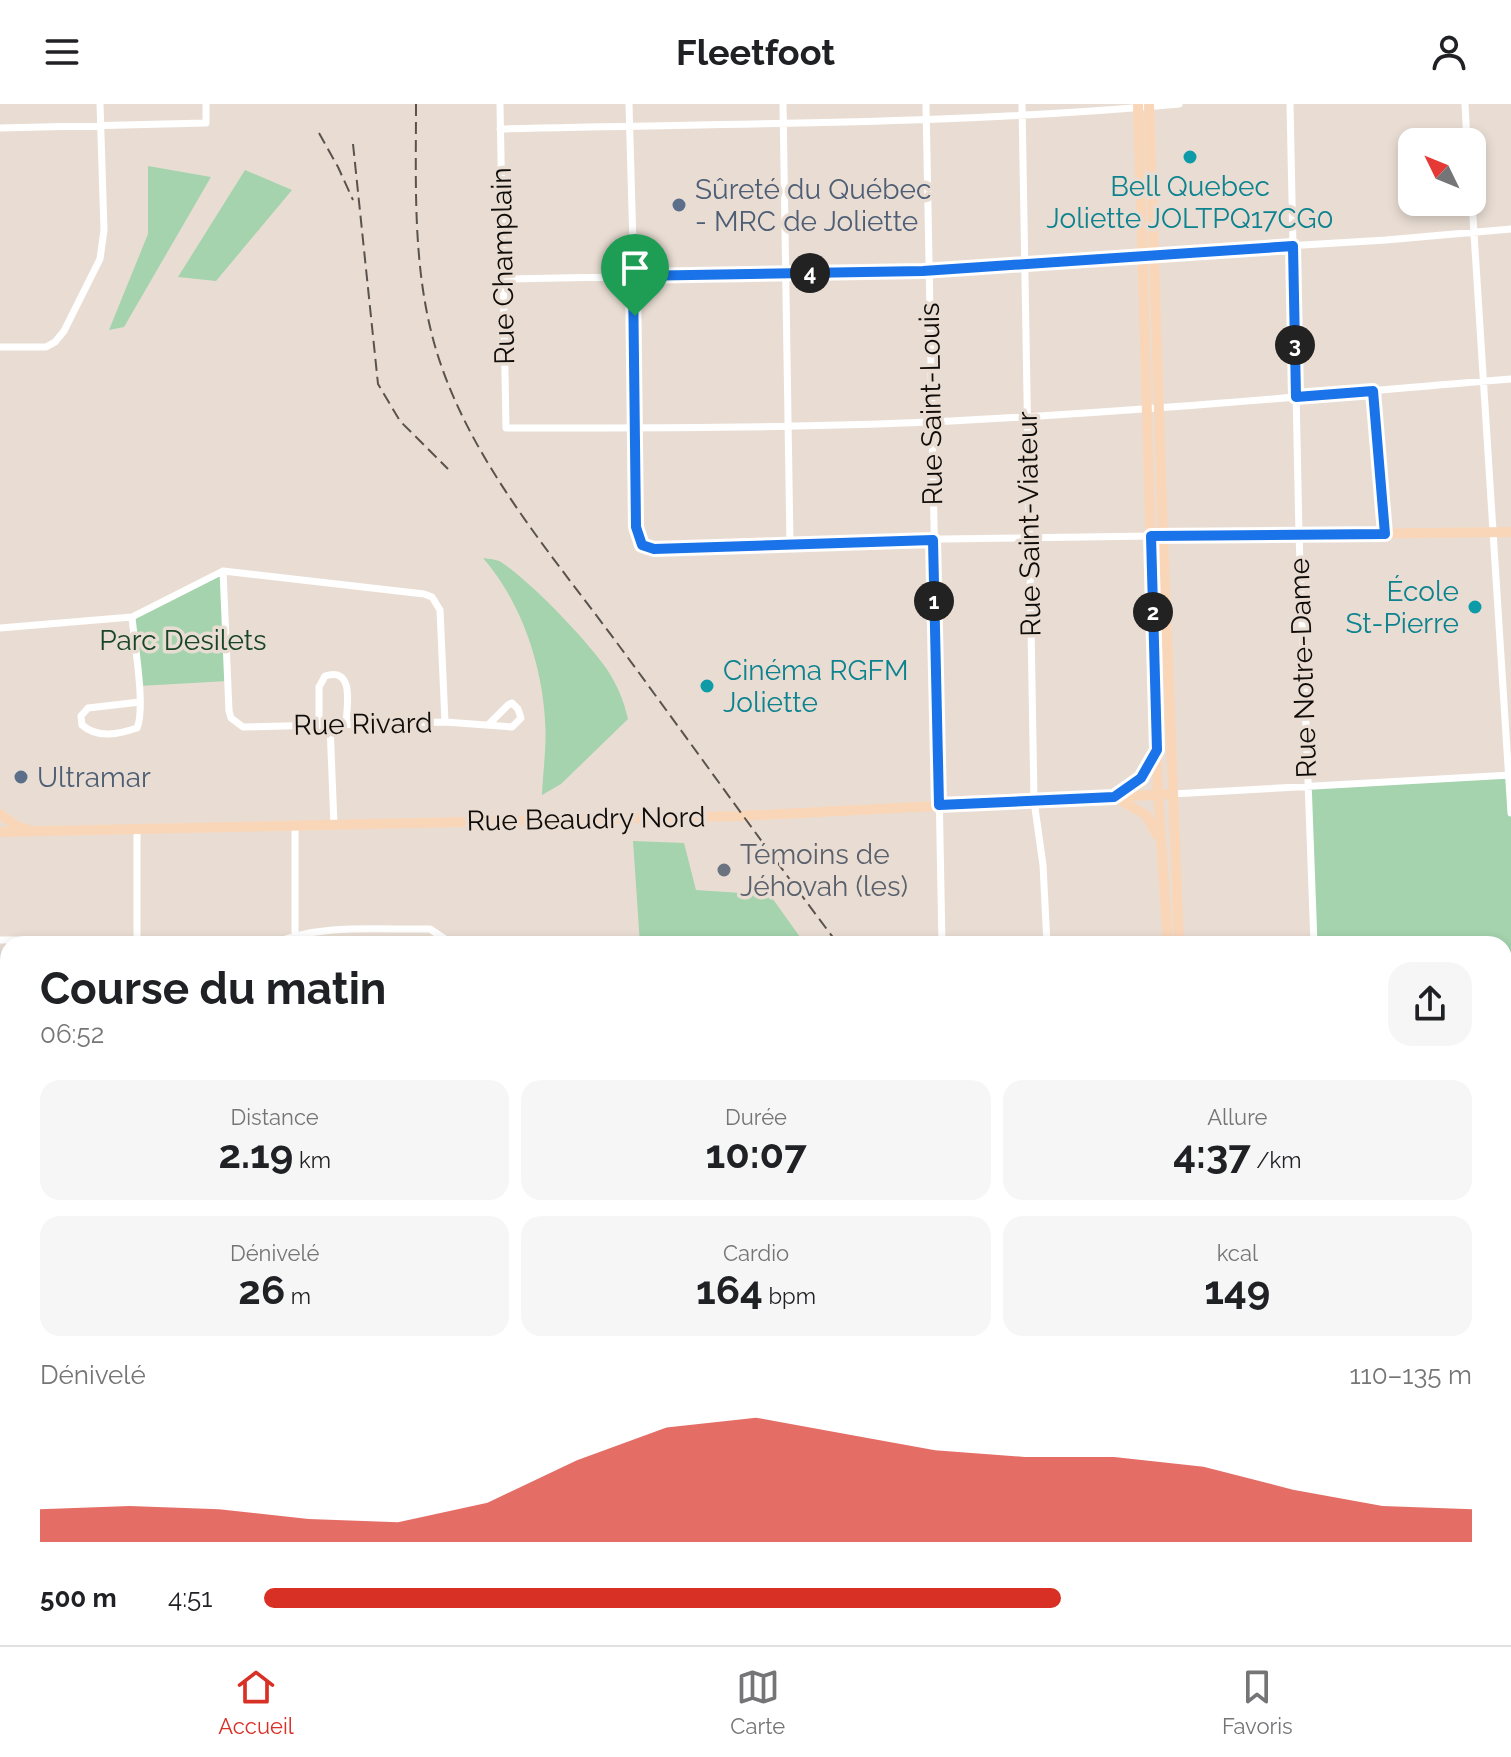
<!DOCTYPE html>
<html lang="fr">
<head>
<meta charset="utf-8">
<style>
	body { margin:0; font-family:Raleway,sans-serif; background:#f6f6f6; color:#202124; height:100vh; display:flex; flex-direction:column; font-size:30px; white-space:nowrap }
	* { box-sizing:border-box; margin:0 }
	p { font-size:26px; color:#757577 }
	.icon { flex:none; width:44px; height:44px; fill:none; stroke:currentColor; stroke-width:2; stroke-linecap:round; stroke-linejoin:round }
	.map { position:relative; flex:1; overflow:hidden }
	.panel { position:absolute; left:0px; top:832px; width:1512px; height:710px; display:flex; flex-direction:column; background:#fff; border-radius:24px 24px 0 0; box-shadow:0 4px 12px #0003 }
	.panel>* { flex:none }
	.needle { width:52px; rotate:313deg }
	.tools { position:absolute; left:1398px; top:24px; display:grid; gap:16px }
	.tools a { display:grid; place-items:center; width:88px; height:88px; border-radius:16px; background:#fff; box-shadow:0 4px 12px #0003; font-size:40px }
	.pin { position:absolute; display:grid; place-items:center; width:68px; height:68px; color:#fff; margin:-82px -34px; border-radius:50% 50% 50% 0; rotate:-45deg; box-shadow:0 0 8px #0007 }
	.pin .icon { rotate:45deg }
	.km { position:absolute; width:40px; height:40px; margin:-20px; border-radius:50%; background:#222; color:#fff; font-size:22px; line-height:40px; text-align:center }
	.round { display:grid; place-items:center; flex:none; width:84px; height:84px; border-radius:24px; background:#f6f6f6 }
	.head { display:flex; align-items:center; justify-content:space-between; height:136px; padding:0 40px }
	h1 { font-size:44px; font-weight:700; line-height:60px }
	.figures { display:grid; grid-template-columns:repeat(3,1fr); gap:12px; height:136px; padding:8px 40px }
	.figures div { display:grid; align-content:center; border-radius:20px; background:#f6f6f6; text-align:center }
	.figures b { font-size:40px; font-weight:700 }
	.figures small { font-size:22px; font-weight:400 }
	.figures p { font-size:22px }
	.chart { height:224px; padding:16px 40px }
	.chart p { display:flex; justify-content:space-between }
	.chart svg { width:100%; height:144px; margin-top:8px; fill:#d93025; opacity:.7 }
	ul { padding:0 40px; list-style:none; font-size:26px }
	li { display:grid; grid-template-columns:128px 96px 1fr; align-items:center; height:60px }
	li i { height:20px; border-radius:10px; background:#d93025 }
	header { display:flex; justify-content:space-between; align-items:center; height:104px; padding:0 40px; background:#fff; font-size:36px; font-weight:700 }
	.dock { display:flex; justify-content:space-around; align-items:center; height:112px; border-top:2px solid #e0e0e0; background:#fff; font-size:22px; color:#757577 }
	.dock a { display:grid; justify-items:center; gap:4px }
	.dock .active { color:#d93025 }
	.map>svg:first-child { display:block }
	.green { fill:#a4d3ae }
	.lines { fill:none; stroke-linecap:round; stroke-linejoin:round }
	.street { stroke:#fff; stroke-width:7 }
	.secondary { stroke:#fad6b9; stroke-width:10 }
	.rail { stroke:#59524d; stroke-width:2; stroke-dasharray:12 6; stroke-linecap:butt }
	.route-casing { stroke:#fff; stroke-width:16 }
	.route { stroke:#1a73e8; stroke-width:10 }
	.culture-dot { fill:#0f9aa8; stroke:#e9ddd3; stroke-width:3 }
	.service-dot { fill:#5c6f8a; stroke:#e9ddd3; stroke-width:3 }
	.worship-dot { fill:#6b7280; stroke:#e9ddd3; stroke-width:3 }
	.labels { text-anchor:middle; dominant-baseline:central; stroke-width:7; stroke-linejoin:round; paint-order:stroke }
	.culture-label { font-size:28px; fill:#0d838f; stroke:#e9ddd3 }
	.service-label { font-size:28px; fill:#4e5e75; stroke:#e9ddd3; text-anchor:start }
	.street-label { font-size:28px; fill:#100c09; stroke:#e9ddd3 }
	.park-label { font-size:28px; fill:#184526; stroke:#e9ddd3 }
	.worship-label { font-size:28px; fill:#5b616d; stroke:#e9ddd3; text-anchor:start }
</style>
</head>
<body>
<header><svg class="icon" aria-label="menu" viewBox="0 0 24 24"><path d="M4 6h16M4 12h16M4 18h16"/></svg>Fleetfoot<svg class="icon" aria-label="person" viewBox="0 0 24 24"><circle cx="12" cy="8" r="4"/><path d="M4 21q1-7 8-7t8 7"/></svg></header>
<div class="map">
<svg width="1511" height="1541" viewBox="0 0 1511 1541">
	<rect width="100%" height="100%" fill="#e9ddd3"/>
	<path class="green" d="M148,62L211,73L124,223L109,226L148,130Z
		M245,66L292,86L216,177L178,173Z
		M483,454C489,455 496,455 501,458C530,477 586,535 606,564C617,580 624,597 628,615L561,680L542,691C543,666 547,640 545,616C542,559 520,496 483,454Z
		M223,467L228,577L139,582L132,513Z
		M1508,671L1511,709V934H1504V840H1314L1307,681Z
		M633,737L684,739L696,786L770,791L805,840H640Z
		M0,1142L8,1146V1210H0Z"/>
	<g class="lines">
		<path class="street" d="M500,0L506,324C647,324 789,324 930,318C1124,309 1318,291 1511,275
			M629,0L635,212L636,423L642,441L654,445L943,435L1151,432
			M783,0L790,441
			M926,0L942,840
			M1022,0L1034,697L1043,761L1047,840
			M1290,0L1299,431L1314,840
			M1465,0L1467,38
			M0,24L206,19V0
			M500,25C727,19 953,21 1179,0
			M1472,98L1511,709
			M503,175L923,167L1025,158L1386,136L1511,125
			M0,243H46L55,238L64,227L100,155L104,126L100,0
			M1373,287L1385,430
			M223,467L229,607L231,614L243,623L445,618L512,623L521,614L518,605L512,599L508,601L489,620
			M132,513C134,537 146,604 137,624C119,630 98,635 82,621L81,612L88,604L140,598
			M0,524L132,513L223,467L424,490L432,493L440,506L445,618
			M330,621L334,721
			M319,622V583L325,572C355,562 347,603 346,620
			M1172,690L1511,671
			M295,722V830
			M0,836H19L24,840
			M137,840V725
			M273,840C321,819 379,826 430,825L445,835L447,840
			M0,877L8,869
			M0,898L8,906
			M1504,934H1511
			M0,1012L8,1004
			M1504,1230H1511
			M0,1317H8
			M0,1420H8
			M0,1431L8,1430"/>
		<path class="secondary" d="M1138,0L1158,691L1168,840
			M1149,0L1163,432L1179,840
			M1157,432L1511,428
			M1117,691C1135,681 1147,671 1155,652
			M1118,695L1146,711L1157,731
			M0,710L18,723L27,725
			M0,728L741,712L1172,690
			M1356,1534L1357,1541
			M1377,1534L1382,1541"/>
		<path class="rail" d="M416,0C416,84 412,170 438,252C473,361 553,452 620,543C693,642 764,742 838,840
			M319,29L338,63L353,96
			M353,40L378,280L400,317L448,365
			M1343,1534L1348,1541
			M1134,1541L1135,1534"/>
	</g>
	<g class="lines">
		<g class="route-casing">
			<path id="route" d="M1293,142L1296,293L1373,287L1385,430L1151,432L1157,646L1141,674L1114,693L939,701L933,436L654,445L642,441L636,423L633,172L923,167Z"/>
		</g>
		<use href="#route" class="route"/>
	</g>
	<g class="culture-dot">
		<circle cx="1190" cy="53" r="8"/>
		<circle cx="1475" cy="503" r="8"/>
		<circle cx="707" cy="582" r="8"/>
	</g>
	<g class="service-dot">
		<circle cx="679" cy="101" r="8"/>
		<circle cx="21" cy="673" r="8"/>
	</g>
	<circle class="worship-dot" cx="724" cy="766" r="8"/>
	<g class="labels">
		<g class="culture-label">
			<text x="1190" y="82">Bell Quebec<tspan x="1190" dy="32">Joliette JOLTPQ17CG0</tspan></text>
			<text x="1459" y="487" text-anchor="end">École<tspan x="1459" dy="32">St-Pierre</tspan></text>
			<text x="723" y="566" text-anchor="start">Cinéma RGFM<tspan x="723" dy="32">Joliette</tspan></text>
		</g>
		<g class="service-label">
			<text x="695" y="85">Sûreté du Québec<tspan x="695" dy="32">- MRC de Joliette</tspan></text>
			<text x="37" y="673">Ultramar</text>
		</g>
		<g class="street-label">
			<text transform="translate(503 162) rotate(-91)">Rue Champlain</text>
			<text transform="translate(931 300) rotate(-91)">Rue Saint-Louis</text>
			<text transform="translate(1029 420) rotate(-91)">Rue Saint-Viateur</text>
			<text transform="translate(1303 564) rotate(-92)">Rue Notre-Dame</text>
			<text transform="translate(363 620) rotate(-1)">Rue Rivard</text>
			<text transform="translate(586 715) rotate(-1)">Rue Beaudry Nord</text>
		</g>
		<g class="park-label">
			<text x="183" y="536">Parc Desilets</text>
		</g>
		<g class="worship-label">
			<text x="740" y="750">Témoins de<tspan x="740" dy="32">Jéhovah (les)</tspan></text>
		</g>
	</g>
</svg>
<div class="tools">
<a><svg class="needle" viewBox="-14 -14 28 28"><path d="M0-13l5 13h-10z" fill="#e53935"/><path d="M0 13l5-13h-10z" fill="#757577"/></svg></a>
</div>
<div class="pin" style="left:635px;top:212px;background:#1e9e55"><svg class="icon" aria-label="arrive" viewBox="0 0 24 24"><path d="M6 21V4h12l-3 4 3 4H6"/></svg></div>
<b class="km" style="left:934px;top:497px">1</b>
<b class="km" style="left:1153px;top:508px">2</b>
<b class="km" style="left:1295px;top:241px">3</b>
<b class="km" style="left:810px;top:169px">4</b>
<section class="panel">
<div class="head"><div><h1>Course du matin</h1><p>06:52</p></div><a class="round"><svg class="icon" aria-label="share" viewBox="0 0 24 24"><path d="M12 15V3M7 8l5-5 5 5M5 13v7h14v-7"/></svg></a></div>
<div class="figures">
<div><p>Distance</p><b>2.19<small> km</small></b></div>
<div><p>Durée</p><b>10:07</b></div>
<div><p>Allure</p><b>4:37<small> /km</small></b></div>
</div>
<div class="figures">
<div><p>Dénivelé</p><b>26<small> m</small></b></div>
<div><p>Cardio</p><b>164<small> bpm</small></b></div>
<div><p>kcal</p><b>149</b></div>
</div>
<div class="chart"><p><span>Dénivelé</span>110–135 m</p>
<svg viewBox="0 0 160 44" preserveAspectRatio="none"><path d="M0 44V34L10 33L20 34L30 37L40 38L50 32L60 19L70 9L80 6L90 11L100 16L110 18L120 18L130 21L140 28L150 33L160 34V44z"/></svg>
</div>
<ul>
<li><b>500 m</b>4:51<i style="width:66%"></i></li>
</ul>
</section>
</div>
<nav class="dock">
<a class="active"><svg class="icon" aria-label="home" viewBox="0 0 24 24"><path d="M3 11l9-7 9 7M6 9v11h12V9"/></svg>Accueil</a>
<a><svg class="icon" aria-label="map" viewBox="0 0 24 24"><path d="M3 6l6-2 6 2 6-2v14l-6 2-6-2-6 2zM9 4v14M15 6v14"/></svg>Carte</a>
<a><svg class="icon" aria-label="saved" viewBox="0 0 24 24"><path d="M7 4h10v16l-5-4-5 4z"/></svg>Favoris</a>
</nav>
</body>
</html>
